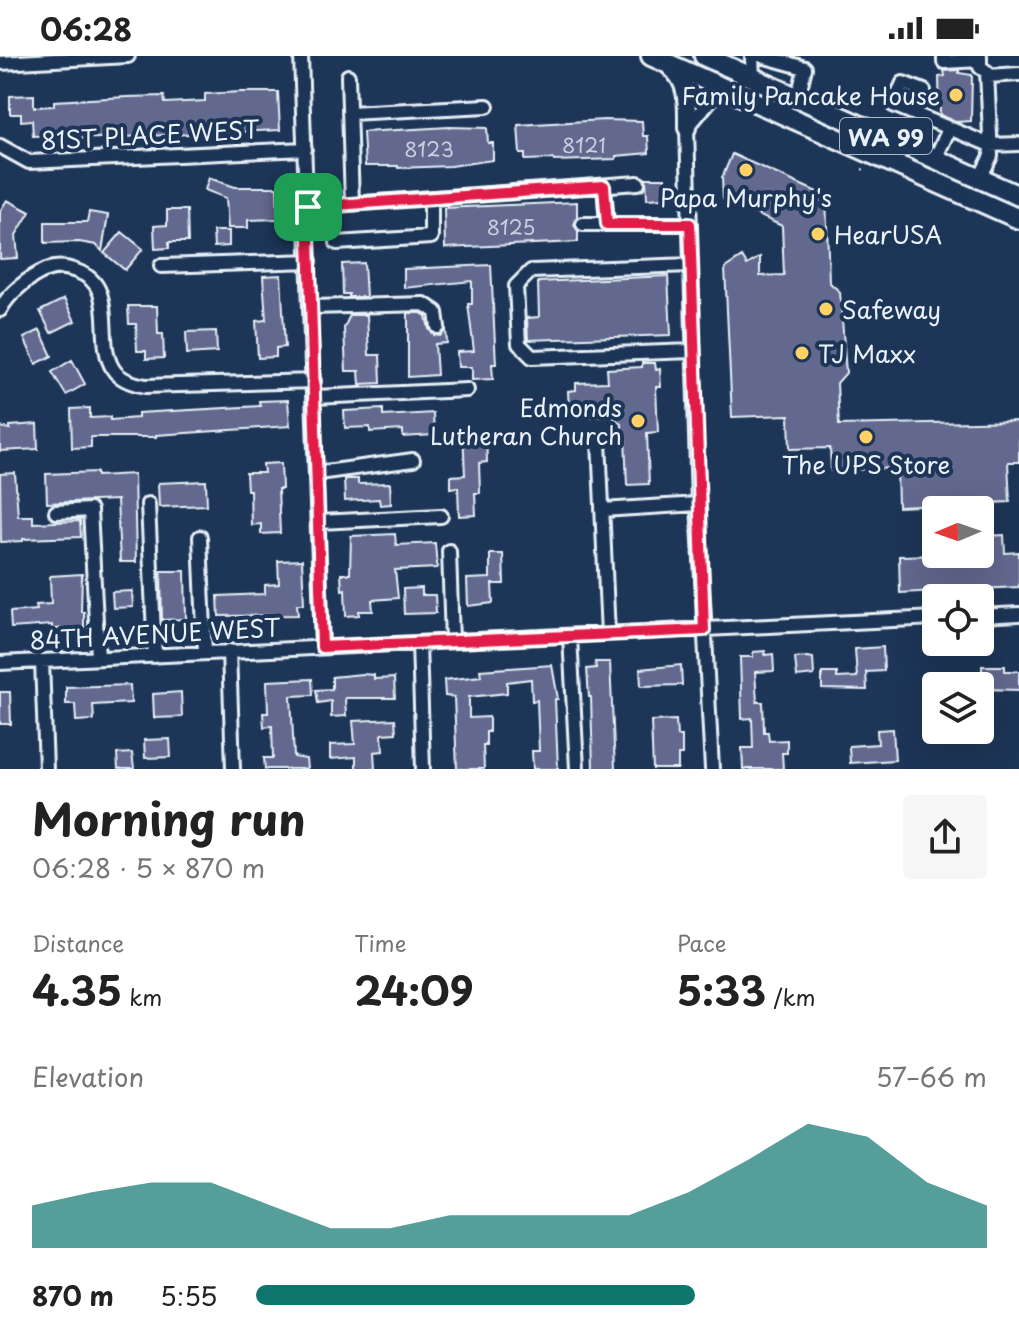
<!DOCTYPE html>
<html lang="en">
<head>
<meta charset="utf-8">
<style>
	body { margin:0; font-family:"Playpen Sans",sans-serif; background:#f6f6f6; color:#222; height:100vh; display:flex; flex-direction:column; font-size:30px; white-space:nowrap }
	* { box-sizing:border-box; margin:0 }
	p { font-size:26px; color:#767676 }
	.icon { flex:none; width:44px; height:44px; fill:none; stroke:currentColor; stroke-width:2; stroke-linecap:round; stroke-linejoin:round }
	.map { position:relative; height:713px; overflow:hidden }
	.sheet { display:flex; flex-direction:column; background:#fff; flex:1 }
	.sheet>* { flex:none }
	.needle { width:52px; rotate:268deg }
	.buttons { position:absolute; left:922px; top:440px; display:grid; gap:16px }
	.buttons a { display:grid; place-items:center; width:72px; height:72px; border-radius:8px; background:#fff; box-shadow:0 8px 32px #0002; font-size:40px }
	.pin { position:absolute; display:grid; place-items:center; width:68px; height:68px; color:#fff; margin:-34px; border-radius:16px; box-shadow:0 4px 12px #0006 }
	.round { display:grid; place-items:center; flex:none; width:84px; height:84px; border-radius:8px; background:#f6f6f6 }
	.overview { display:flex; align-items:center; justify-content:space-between; height:136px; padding:0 32px }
	h1 { font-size:44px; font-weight:700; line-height:60px }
	.stats { display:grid; grid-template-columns:repeat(3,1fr); gap:12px; height:136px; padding:8px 32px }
	.stats div { display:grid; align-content:center }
	.stats b { font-size:40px; font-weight:700 }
	.stats small { font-size:22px; font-weight:400 }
	.stats p { font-size:22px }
	.chart { height:224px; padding:16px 32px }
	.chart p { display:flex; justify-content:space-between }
	.chart svg { width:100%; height:144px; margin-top:8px; fill:#0f766e; opacity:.7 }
	ul { padding:0 32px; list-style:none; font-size:26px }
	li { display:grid; grid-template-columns:128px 96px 1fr; align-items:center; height:60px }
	li i { height:20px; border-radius:10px; background:#0f766e }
	.status { display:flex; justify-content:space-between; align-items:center; height:56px; padding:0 40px; background:#fff; direction:ltr }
	.status svg { height:22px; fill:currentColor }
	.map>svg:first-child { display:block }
	.building { fill:#62688e; stroke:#e8f1f8; stroke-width:2 }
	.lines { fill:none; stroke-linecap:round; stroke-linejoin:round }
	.minor-casing { stroke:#e8f1f8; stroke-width:18 }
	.major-casing { stroke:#e8f1f8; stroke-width:22 }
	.highway-casing { stroke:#e8f1f8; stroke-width:24 }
	.path { stroke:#e8f1f8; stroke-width:2; stroke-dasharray:2 6; stroke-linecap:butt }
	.minor { stroke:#1d3557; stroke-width:12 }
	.major { stroke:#1d3557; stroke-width:16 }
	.highway { stroke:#1d3557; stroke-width:18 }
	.route-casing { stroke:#fff; stroke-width:16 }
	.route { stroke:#e11d48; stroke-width:10 }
	.poi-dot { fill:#ffd166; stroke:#1d3557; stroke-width:3 }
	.labels { text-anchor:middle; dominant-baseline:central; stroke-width:8; stroke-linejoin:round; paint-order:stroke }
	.number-label { font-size:20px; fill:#c6cfde }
	.shield { fill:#1d3557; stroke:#abb9c8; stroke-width:2 }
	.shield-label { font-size:22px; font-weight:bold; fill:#e8f1f8 }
	.poi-label { font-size:24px; fill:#e8f1f8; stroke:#1d3557; text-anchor:start }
	.street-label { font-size:24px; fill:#e8f1f8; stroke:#1d3557 }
</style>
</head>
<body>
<div class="status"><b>06:28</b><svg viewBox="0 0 49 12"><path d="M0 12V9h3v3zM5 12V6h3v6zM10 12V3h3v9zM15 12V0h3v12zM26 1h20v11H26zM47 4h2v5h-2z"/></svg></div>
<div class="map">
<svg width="1019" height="713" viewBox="0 0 1019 713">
	<rect width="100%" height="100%" fill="#1d3557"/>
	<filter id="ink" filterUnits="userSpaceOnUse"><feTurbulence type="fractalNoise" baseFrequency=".0125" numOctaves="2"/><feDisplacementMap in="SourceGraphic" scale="16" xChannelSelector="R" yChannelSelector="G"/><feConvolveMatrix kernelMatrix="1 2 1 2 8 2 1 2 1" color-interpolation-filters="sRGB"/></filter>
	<g filter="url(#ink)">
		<path class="building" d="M959,14V17L972,19L971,65L957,66L940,59L939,21L945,20L944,15Z
			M241,36H278L280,74L55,84V79L33,80L32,64L21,65V58H10V40L34,39V51L54,50V45L127,41L164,40L165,47L205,45V38Z
			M604,64L642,65L643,80H648L649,97L616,100V103L554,105L553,103L525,104V98H520L518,69Z
			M449,71L487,72L488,87H493V104L451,110L398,112V110H365L363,76Z
			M732,98L826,140L829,226L840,236L846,317L837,327L839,369L1019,365V406H1008L1010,446L898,451L897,412L831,415L830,392L790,393L789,359L732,361L725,212L742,201L747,209L760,201V220L784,219L782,170L723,143L722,122Z
			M209,122L235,131H277L278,163L248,164V172H228L226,142L205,134Z
			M646,122H665V142L647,143Z
			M7,144L30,156L16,179L18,202L0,203V155Z
			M577,146V161L574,169L578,175V186L445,192L444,152Z
			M167,154H187L188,186H169V192L155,193L154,170L167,169Z
			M89,156L108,159L102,195L96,189L79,186L45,187V166H87Z
			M213,175H229V190L214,191Z
			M122,176L143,193L125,214L104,197Z
			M364,207L366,241H349V238H343L342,208Z
			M491,209L496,308H492L493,323L472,324V311H458L457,296L474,295L468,248H472V225L404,232V213Z
			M281,219L285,291L276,292V301L258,302L256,265L266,264L263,220Z
			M668,220L671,279L528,284L527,262L539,261L538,226Z
			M64,243L75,265L51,277L40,255Z
			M128,250H157L158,278H163L164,302L146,303V295H137L136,268H129Z
			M408,257H421L426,260L429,273L434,279L440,280L446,274L447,287L435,288L437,319L408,321Z
			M350,259H367L369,299H380L381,327L360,328L359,315H346L344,272Z
			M40,274L52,300L36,308L24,282Z
			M216,275L217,296L187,298L186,276Z
			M72,304L85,328L66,339L52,316Z
			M642,307H655L656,314L660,313L661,331H656L658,376L647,377L649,428L627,429L625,381H622V369L612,360L577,361V354L569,355L568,335L576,334V327L608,326L607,313L642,311Z
			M288,344L290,370L156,379V381H91V391L72,392L71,353L90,352V362L110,361V364L138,362V357L260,350L259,345Z
			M383,353V360L433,357L434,379L403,381V374L370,376V371L345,372L344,355Z
			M37,368L38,393L0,395V371L10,373V370Z
			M486,375L487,406L479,407L480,437H475L476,459L459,460L458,431L451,432V420L465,419L463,376Z
			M281,407L282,433H278L280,477L261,478V468L251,469L250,434H247L246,417H264L263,408Z
			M97,416V420L134,418L136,506H120L117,444L47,447L46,418Z
			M15,417L18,460H33V467L80,465L81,481L23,483V485L1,486L0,418Z
			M344,423H358V428L390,427L391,448L380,449L379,443L345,445Z
			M206,425L207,449L159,451L158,427Z
			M395,478L396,489L435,487L437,512L395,514L398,542L372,544L373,555H359V559L346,560L345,533L342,534L341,518H350L351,480Z
			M1004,479L1005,497L1019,496V531L900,537L899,500L986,498L987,480Z
			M490,498H503L504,528H492L493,547L468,550L467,523L490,522Z
			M302,504L304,548H297L298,559L219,560L218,540L265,538V529L279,528L278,505Z
			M161,515H185L186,563L162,564Z
			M82,518L81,556H84V572L52,573V569L11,572L10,556L37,554L36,549L51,548L50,520Z
			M422,532V539H435L436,557L404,558L403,533Z
			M132,535L133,551L113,552L112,536Z
			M883,591L884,615L866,616L867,634L822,633V617H837V622L857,621L855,593Z
			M765,595V599L773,598L774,615L755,616L757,646H763L764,676H768L769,685L787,684V697H782L783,713H743L742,692H753L752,662L742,663L740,601H753V596Z
			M808,601L813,602L814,619L797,621L795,602Z
			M595,606H610L615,713H593L591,641H589L587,613L596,612Z
			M552,609L558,643H555L558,713H533L532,695H539L537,644L532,645L531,623L507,626V637L469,641V662L489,661V676H486V689H483L484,713H457L454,641L445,640L444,624L481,620L480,614Z
			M681,609L682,629L641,630L640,613Z
			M982,610H1005V615H1019V634L982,633Z
			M362,618L374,619V623L394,622L395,642H345L346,660L331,661V645L318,647L316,634L332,633V621Z
			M312,623L313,639L291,640L294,701L306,703L307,713H265L264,702H273L272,670L264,671L263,657H268L267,625Z
			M130,629L131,647L93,649L94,664L76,665L75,648H66V631Z
			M0,636H10L11,668H0Z
			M181,636L182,661L154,662L153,638Z
			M395,663L396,677L382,678L383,695L374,696L375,713H356V701L330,703V689L355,688L353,665Z
			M676,664L677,680H682V699H678V713H653L651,665Z
			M893,673L895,704L850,707L849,690L878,688L877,674Z
			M170,683L171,701L145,702L144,684Z
			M132,697L134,713H118L117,698Z"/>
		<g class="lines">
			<g class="minor-casing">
				<path id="minor" d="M301,0L322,591
					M752,0L753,22
					M762,0L805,12L798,41
					M944,0V6L980,4
					M980,0V11L987,16L991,100L980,122
					M0,7L128,0
					M348,20L352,147
					M988,20L1019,18
					M924,35L903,27L893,49L990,89L1019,88
					M349,57L487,50
					M0,90L29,106L305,93
					M936,101L949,73
					M604,130L607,168
					M308,151L638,127
					M583,168H690
					M337,187L431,181V142
					M690,209L531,215L516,230L519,288L532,301L692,295
					M161,210L310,205
					M312,251L424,248L436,256L438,271
					M0,254C8,238 29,221 46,214C57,210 66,211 76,215C120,229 94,283 113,313C120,324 134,328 146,330L314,325
					M314,341L467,334
					M599,385L608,578
					M318,417L413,404
					M148,448L155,600
					M602,454L698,448
					M56,456L90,454L98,602
					M319,466L441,460
					M200,481L205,597
					M449,495L452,585
					M980,560L1019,558
					M570,580L577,713
					M419,587L423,713
					M229,595L233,713
					M42,605L46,713
					M0,607L936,562
					M712,713L698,448L687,72L712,42L725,34"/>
			</g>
			<g class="major-casing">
				<path id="major" d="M670,11C689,27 687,48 687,72"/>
			</g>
			<g class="highway-casing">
				<path id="highway" d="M651,0L1019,163
					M704,0L1019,140"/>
			</g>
			<path class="path" d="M862,113L869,116"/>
			<use href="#minor" class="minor"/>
			<use href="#major" class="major"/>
			<use href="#highway" class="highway"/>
		</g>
	</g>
	<g class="lines" filter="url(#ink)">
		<g class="route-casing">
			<path id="route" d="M604,130L607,168H690L704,574L322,591L308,151Z"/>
		</g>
		<use href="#route" class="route"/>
	</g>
	<g class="poi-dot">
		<circle cx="956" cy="39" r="8"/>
		<circle cx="746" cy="114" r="8"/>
		<circle cx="818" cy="178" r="8"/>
		<circle cx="826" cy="253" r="8"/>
		<circle cx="802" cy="297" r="8"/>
		<circle cx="638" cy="365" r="8"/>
		<circle cx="866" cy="381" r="8"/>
	</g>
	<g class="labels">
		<g class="number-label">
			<text x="584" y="89">8121</text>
			<text x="429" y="93">8123</text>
			<text x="511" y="171">8125</text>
		</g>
		<rect class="shield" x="840" y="62" width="92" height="36" rx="6"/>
		<g class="shield-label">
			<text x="886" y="80">WA 99</text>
		</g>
		<g class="poi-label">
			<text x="940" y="39" text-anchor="end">Family Pancake House</text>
			<text x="746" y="141" text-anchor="middle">Papa Murphy's</text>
			<text x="834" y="178">HearUSA</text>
			<text x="842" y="253">Safeway</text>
			<text x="818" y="297">TJ Maxx</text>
			<text x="622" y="351" text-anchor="end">Edmonds<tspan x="622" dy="28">Lutheran Church</tspan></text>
			<text x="866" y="408" text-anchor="middle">The UPS Store</text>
		</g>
		<g class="street-label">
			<text transform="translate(150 78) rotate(-3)">81ST PLACE WEST</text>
			<text transform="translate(155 577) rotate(-3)">84TH AVENUE WEST</text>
		</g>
	</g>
</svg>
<div class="buttons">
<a><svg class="needle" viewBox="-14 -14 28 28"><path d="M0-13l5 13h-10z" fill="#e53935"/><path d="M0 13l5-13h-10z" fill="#767676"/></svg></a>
<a><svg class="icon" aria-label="locate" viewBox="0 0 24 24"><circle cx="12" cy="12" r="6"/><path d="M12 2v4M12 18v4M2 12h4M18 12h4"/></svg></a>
<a><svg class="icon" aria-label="layers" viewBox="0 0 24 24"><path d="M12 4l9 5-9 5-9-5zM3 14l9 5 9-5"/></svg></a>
</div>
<div class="pin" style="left:308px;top:151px;background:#1e9e55"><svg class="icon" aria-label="arrive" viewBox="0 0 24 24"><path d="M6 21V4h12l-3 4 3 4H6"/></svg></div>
</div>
<section class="sheet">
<div class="overview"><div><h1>Morning run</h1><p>06:28 · 5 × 870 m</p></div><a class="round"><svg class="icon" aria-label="share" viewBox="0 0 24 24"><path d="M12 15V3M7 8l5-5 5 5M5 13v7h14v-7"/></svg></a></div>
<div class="stats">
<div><p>Distance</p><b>4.35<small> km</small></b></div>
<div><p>Time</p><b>24:09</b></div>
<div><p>Pace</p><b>5:33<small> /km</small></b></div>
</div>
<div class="chart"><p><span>Elevation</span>57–66 m</p>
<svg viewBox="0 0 160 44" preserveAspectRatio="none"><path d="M0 44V31L10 27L20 24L30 24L40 31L50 38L60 38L70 34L80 34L90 34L100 34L110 27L120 17L130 6L140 10L150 24L160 31V44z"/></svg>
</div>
<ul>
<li><b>870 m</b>5:55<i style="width:60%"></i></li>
</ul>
</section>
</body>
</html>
